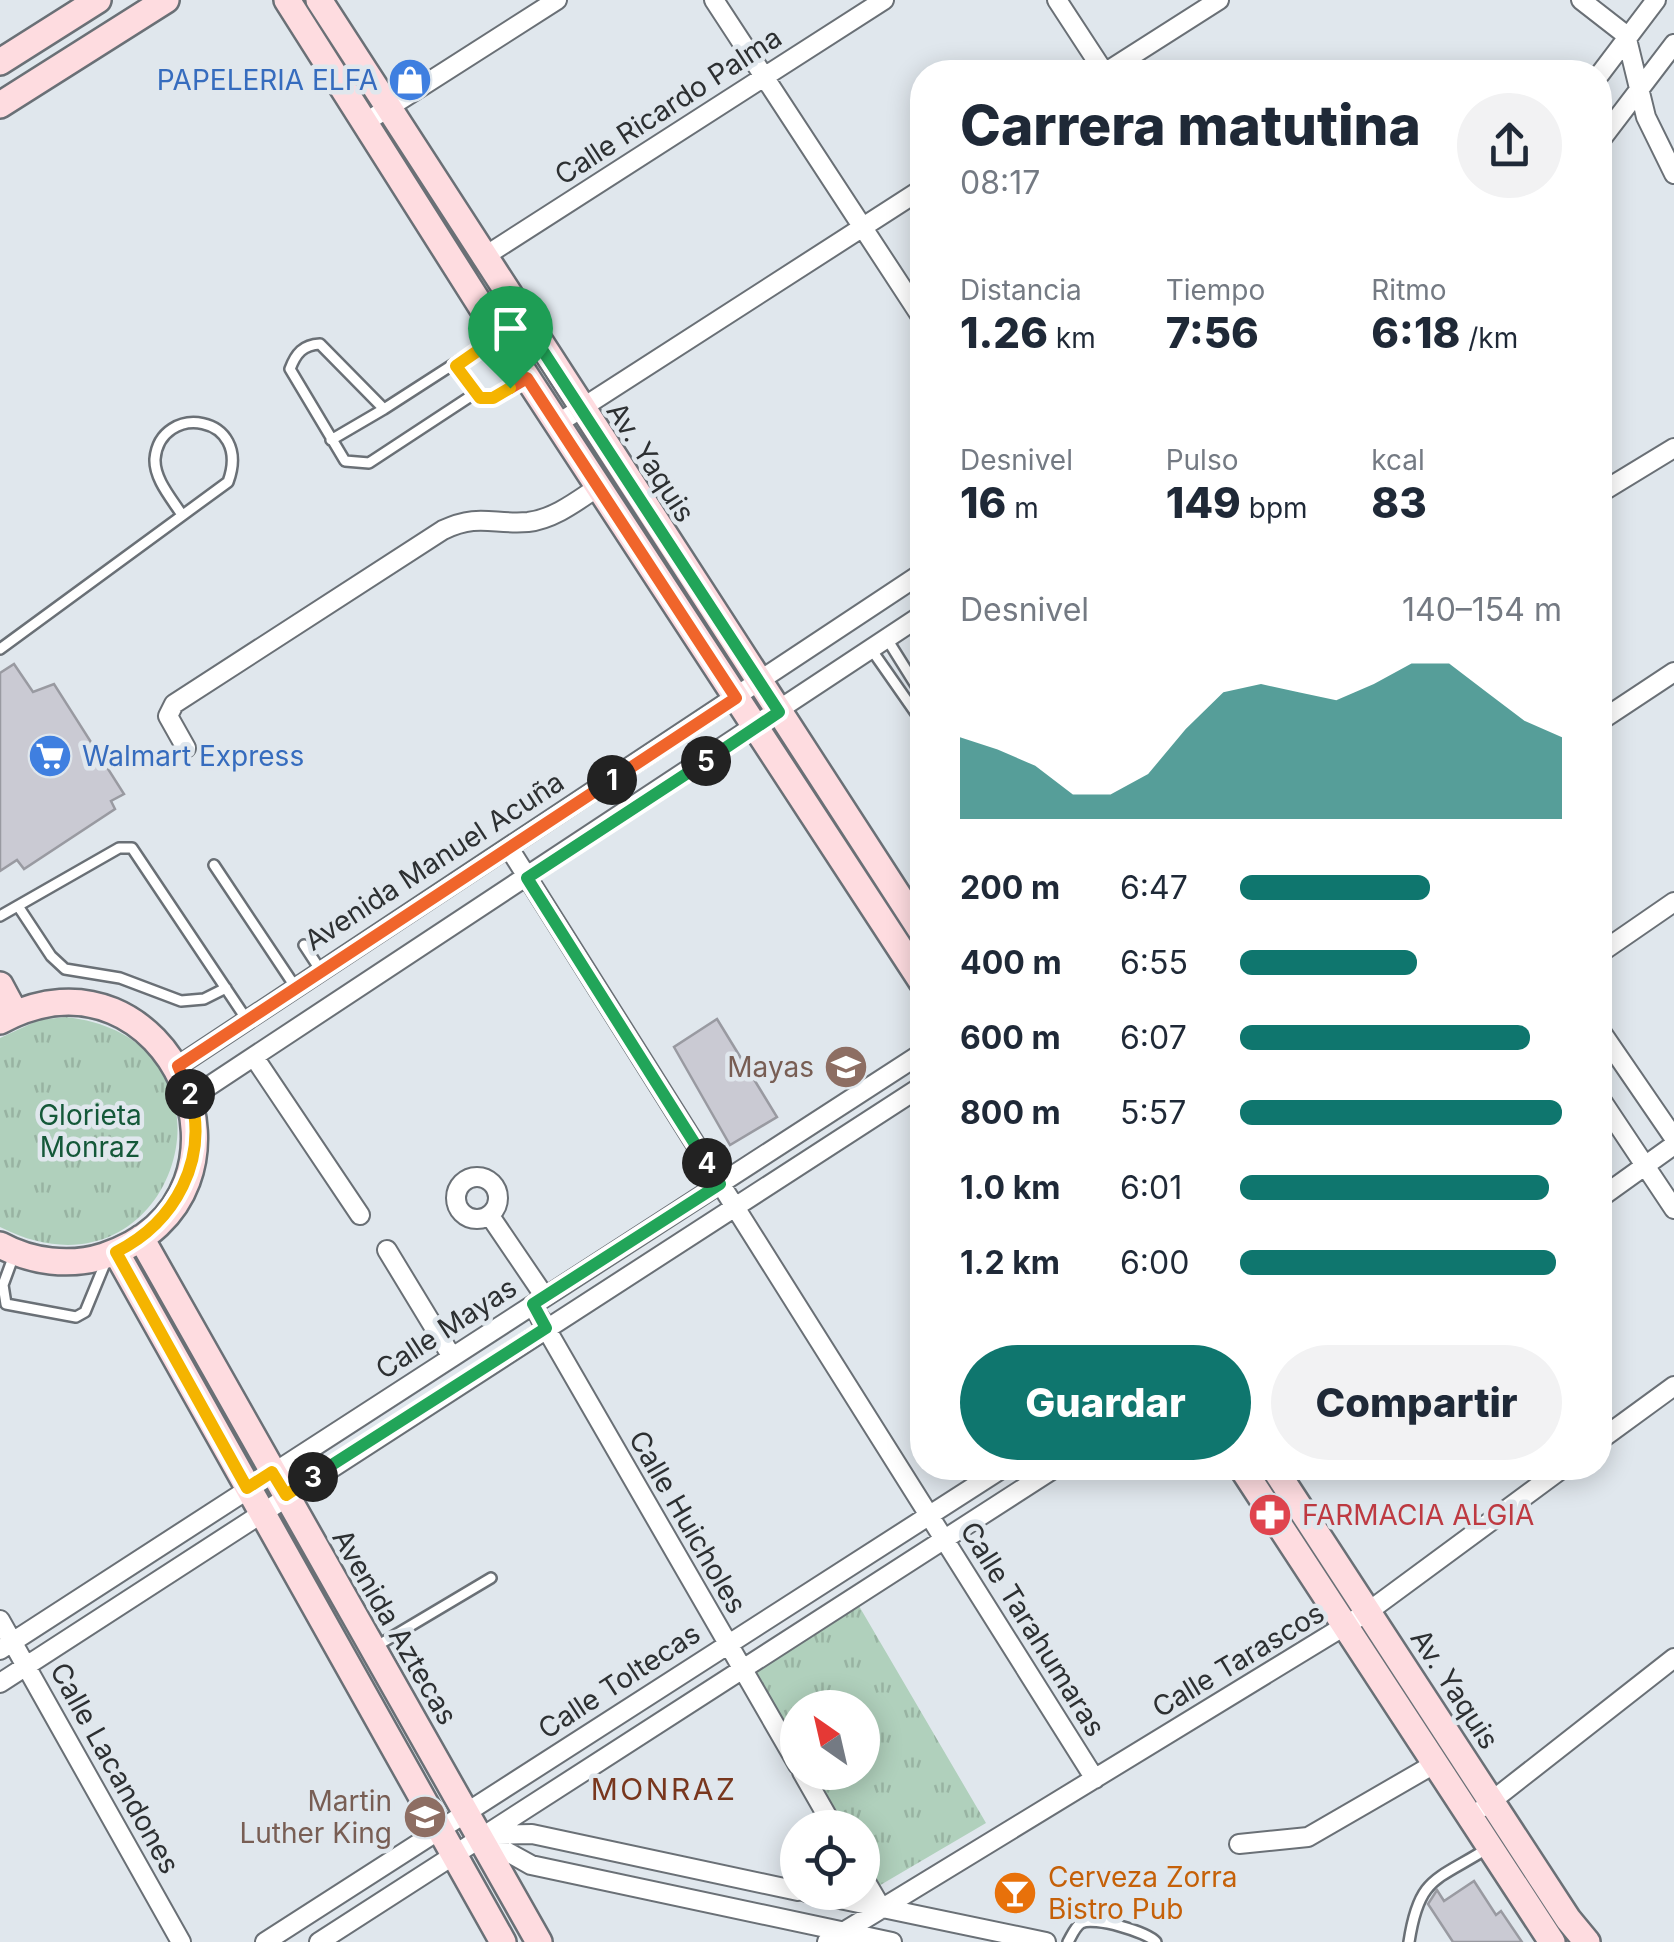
<!DOCTYPE html>
<html lang="es">
<head>
<meta charset="utf-8">
<style>
	body { margin:0; font-family:Inter,sans-serif; background:#f2f2f3; color:#1f2937; height:100vh; display:flex; flex-direction:column; font-size:38px; white-space:nowrap }
	* { box-sizing:border-box; margin:0 }
	p { font-size:32px; color:#747a83 }
	.icon { flex:none; width:55px; height:55px; fill:none; stroke:currentColor; stroke-width:2; stroke-linecap:round; stroke-linejoin:round }
	.map { position:relative; flex:1; overflow:hidden }
	.details { position:absolute; left:910px; top:60px; width:702px; height:1420px; display:flex; flex-direction:column; background:#fff; border-radius:40px; box-shadow:0 5px 25px #0003 }
	.details>* { flex:none }
	.needle { width:65px; rotate:326deg }
	.tools { position:absolute; left:780px; top:1690px; display:grid; gap:20px }
	.tools a { display:grid; place-items:center; width:100px; height:100px; border-radius:50%; background:#fff; box-shadow:0 5px 25px #0003; font-size:50px }
	.pin { position:absolute; display:grid; place-items:center; width:85px; height:85px; color:#fff; margin:-102px -42px; border-radius:50% 50% 50% 0; rotate:-45deg; box-shadow:0 0 10px #0007 }
	.pin .icon { rotate:45deg }
	.km { position:absolute; width:50px; height:50px; margin:-25px; border-radius:50%; background:#222; color:#fff; font-size:28px; line-height:50px; text-align:center }
	.round { display:grid; place-items:center; flex:none; width:105px; height:105px; border-radius:52px; background:#f2f2f3 }
	.head { display:flex; align-items:center; justify-content:space-between; height:170px; padding:0 50px }
	h1 { font-size:55px; font-weight:800; line-height:75px }
	.metrics { display:grid; grid-template-columns:repeat(3,1fr); gap:15px; height:170px; padding:10px 50px }
	.metrics div { display:grid; align-content:center }
	.metrics b { font-size:42px; font-weight:800 }
	.metrics small { font-size:28px; font-weight:400 }
	.metrics p { font-size:28px }
	.chart { height:280px; padding:20px 50px }
	.chart p { display:flex; justify-content:space-between }
	.chart svg { width:100%; height:180px; margin-top:10px; fill:#0f766e; opacity:.7 }
	.cta { display:flex; gap:20px; margin-top:auto; padding:20px 50px }
	.cta a { flex:1; height:115px; border-radius:60px; background:#0f766e; color:#fff; font-size:40px; font-weight:800; line-height:115px; text-align:center }
	.cta a+a { background:#f2f2f3; color:#1f2937 }
	ul { padding:0 50px; list-style:none; font-size:32px }
	li { display:grid; grid-template-columns:160px 120px 1fr; align-items:center; height:75px }
	li i { height:25px; border-radius:12px; background:#0f766e }
	.map>svg:first-child { display:block }
	.park { fill:url(#park-tufts) }
	.building { fill:#cacad3; stroke:#999aa1; stroke-width:2.5 }
	.lines { fill:none; stroke-linecap:round; stroke-linejoin:round }
	.lane-casing { stroke:#6a7076; stroke-width:14 }
	.street-casing { stroke:#6a7076; stroke-width:22 }
	.secondary-casing { stroke:#6a7076; stroke-width:30 }
	.lane { stroke:#fff; stroke-width:9 }
	.street { stroke:#fff; stroke-width:18 }
	.secondary { stroke:#fedce0; stroke-width:25 }
	.split-1-casing { stroke:#fff; stroke-width:20 }
	.split-2-casing { stroke:#fff; stroke-width:20 }
	.split-3-casing { stroke:#fff; stroke-width:20 }
	.split-4-casing { stroke:#fff; stroke-width:20 }
	.split-5-casing { stroke:#fff; stroke-width:20 }
	.split-6-casing { stroke:#fff; stroke-width:20 }
	.split-7-casing { stroke:#fff; stroke-width:20 }
	.split-1 { stroke:#f0652b; stroke-width:12 }
	.split-2 { stroke:#f0652b; stroke-width:12 }
	.split-3 { stroke:#f5b400; stroke-width:12 }
	.split-4 { stroke:#22a559; stroke-width:12 }
	.split-5 { stroke:#22a559; stroke-width:12 }
	.split-6 { stroke:#22a559; stroke-width:12 }
	.split-7 { stroke:#f5b400; stroke-width:12 }
	.labels { text-anchor:middle; dominant-baseline:central; stroke-width:9; stroke-linejoin:round; paint-order:stroke }
	.shop-label { font-size:28px; fill:#366cbe; stroke:#e0e7ed; text-anchor:end }
	.street-label { font-size:28px; fill:#2d3032; stroke:#e0e7ed }
	.education-label { font-size:28px; fill:#785e54; stroke:#e0e7ed; text-anchor:end }
	.park-label { font-size:28px; fill:#145839; stroke:#e0e7ed }
	.health-label { font-size:28px; fill:#be3a42; stroke:#e0e7ed; text-anchor:start }
	.food-label { font-size:28px; fill:#c56008; stroke:#e0e7ed; text-anchor:start }
	.neighbourhood-label { font-size:30px; letter-spacing:2.5px; fill:#78361d; stroke:#e0e7ed }
</style>
</head>
<body>
<div class="map">
<svg width="1674" height="1942" viewBox="0 0 1674 1942">
	<defs>
		<pattern id="park-tufts" width="24" height="20" patternUnits="userSpaceOnUse" patternTransform="scale(2.5)"><rect width="24" height="20" fill="#b0d0bc"/><path d="M3 7l-1-3M5 7V3M7 7l1-3M15 17l-1-3M17 17v-4M19 17l1-3" fill="none" stroke="#98b3a2"/></pattern>
	</defs>
	<rect width="100%" height="100%" fill="#e0e7ed"/>
	<path class="park" d="M66,1017C260,1039 177,1317 0,1227V1038L39,1020Z
		M859,1606L986,1823L877,1887L863,1861L862,1828L843,1827L810,1773L862,1772V1708H798L797,1750L750,1670Z"/>
	<path class="building" d="M14,664L33,692L54,684L124,794L111,801L115,809L24,869L17,860L0,871V673Z
		M717,1019L777,1117L730,1145L674,1047Z
		M1474,1881L1496,1915L1501,1911L1522,1942H1453L1428,1904L1437,1890L1444,1901Z"/>
	<g class="lines">
		<g class="lane-casing">
			<path id="lane" d="M456,366L474,394L486,400L525,379
				M474,394L369,463L345,461L290,369C296,353 303,345 320,344L384,409L522,320
				M331,440L384,409
				M887,639L922,695
				M0,649L228,482C253,414 160,402 155,459C154,479 172,499 182,515
				M871,649L922,722
				M214,865L296,988
				M18,906L51,956L65,969L120,978L181,1001L204,999L226,988
				M0,916L119,848H132L247,1020
				M304,945L321,971
				M14,1255L3,1285L6,1304L76,1317L85,1312L106,1261
				M375,1647L491,1578
				M1068,1942C1072,1935 1075,1927 1081,1923C1094,1916 1147,1932 1156,1942
				M1409,1942C1419,1876 1436,1881 1488,1848"/>
		</g>
		<g class="street-casing">
			<path id="street" d="M714,0L922,318
				M1057,0L1104,72
				M1581,0L1626,35L1646,117L1674,174
				M1106,72L1219,0
				M1600,74L1656,0
				M366,122L557,0
				M1600,141L1674,44
				M482,258L884,0
				M557,424L922,189
				M1600,493L1674,448
				M1600,721L1674,672
				M186,748L168,716L174,704L443,530C479,513 493,525 528,522C554,519 577,501 598,487
				M509,848L1095,1779
				M1600,953L1674,902
				M1600,1030L1674,1138
				M254,1057L360,1215
				M178,1066L922,573
				M191,1098L922,615
				M1600,1098L1674,1209
				M456 1198a21 21 0 1 1 42 0a21 21 0 1 1-42 0Z
				M1600,1198L1674,1145
				M490,1216L545,1297
				M387,1250L452,1357
				M540,1318L798,1765
				M1600,1440L1674,1386
				M0,1620L181,1942
				M0,1650L922,1053
				M0,1683L922,1086
				M802,1772L834,1828
				M1484,1807L1674,1658
				M485,1835L532,1834L798,1891
				M484,1839L531,1865L892,1942
				M1239,1844L1308,1837L1436,1763
				M862,1875L882,1909
				M806,1892L1046,1942
				M265,1942L1003,1468
				M319,1942L1055,1468
				M827,1942L1369,1611L1563,1468"/>
		</g>
		<g class="secondary-casing">
			<path id="secondary" d="M287,0L498,333L922,982
				M319,0L922,932
				M0,62L98,0
				M0,105L166,0
				M0,985L15,1013
				M0,1021C169,930 283,1196 104,1256C70,1267 31,1262 0,1245
				M141,1238L539,1942
				M116,1252L503,1942
				M1242,1468L1552,1942
				M1274,1468L1568,1919L1587,1942"/>
		</g>
		<use href="#lane" class="lane"/>
		<use href="#street" class="street"/>
		<use href="#secondary" class="secondary"/>
	</g>
	<g class="lines">
		<g class="split-1-casing">
			<path id="split-1" d="M510,388L527,378L736,698L612,780"/>
		</g>
		<g class="split-2-casing">
			<path id="split-2" d="M190,1094L178,1066L612,780"/>
		</g>
		<g class="split-3-casing">
			<path id="split-3" d="M190,1094C209,1159 176,1222 116,1252L247,1488L272,1472L286,1495L313,1477"/>
		</g>
		<g class="split-4-casing">
			<path id="split-4" d="M313,1477L546,1328L533,1304L720,1184L707,1163"/>
		</g>
		<g class="split-5-casing">
			<path id="split-5" d="M706,761L527,878L707,1163"/>
		</g>
		<g class="split-6-casing">
			<path id="split-6" d="M526,325L779,712L706,761"/>
		</g>
		<g class="split-7-casing">
			<path id="split-7" d="M510,388L493,398H480L456,366L522,320L526,325"/>
		</g>
		<use href="#split-1" class="split-1"/>
		<use href="#split-2" class="split-2"/>
		<use href="#split-3" class="split-3"/>
		<use href="#split-4" class="split-4"/>
		<use href="#split-5" class="split-5"/>
		<use href="#split-6" class="split-6"/>
		<use href="#split-7" class="split-7"/>
	</g>
	<defs>
		<g id="shop-disc" transform="scale(2.25)"><circle r="9.5" fill="#3f7fe0" stroke="#e0e7ed"/><path d="M-5-2.5h2.3a2.7 3.5 0 0 1 5.4 0H5L5.5 6h-11ZM-1.5-2.5h3a1.5 2.3 0 0 0-3 0Z" fill="#fff"/></g>
		<g id="supermarket-disc" transform="scale(2.25)"><circle r="9.5" fill="#3f7fe0" stroke="#e0e7ed"/><path d="M-6-5.5h2.5l.6 2H6L4.5 2H-2.5L-4.4-4H-6ZM-1.5 3.2a1.3 1.3 0 1 0 .1 0ZM3 3.2a1.3 1.3 0 1 0 .1 0Z" fill="#fff"/></g>
		<g id="school-disc" transform="scale(2.25)"><circle r="9.5" fill="#8d6e63" stroke="#e0e7ed"/><path d="M0-5L7-2L0 1L-7-2ZM-4 1L0 2.5L4 1V4Q0 6-4 4Z" fill="#fff"/></g>
		<g id="pharmacy-disc" transform="scale(2.25)"><circle r="9.5" fill="#e0444e" stroke="#e0e7ed"/><path d="M-2-6h4v4h4v4h-4v4h-4v-4h-4v-4h4Z" fill="#fff"/></g>
		<g id="bar-disc" transform="scale(2.25)"><circle r="9.5" fill="#e8710a" stroke="#e0e7ed"/><path d="M-6-5H6L.8 .8V4.5H3.5V6h-7V4.5H-.8V.8Z" fill="#fff"/></g>
	</defs>
	<g fill-rule="evenodd">
		<use href="#shop-disc" x="410" y="80"/>
		<use href="#supermarket-disc" x="50" y="756"/>
		<use href="#school-disc" x="846" y="1067"/>
		<use href="#pharmacy-disc" x="1270" y="1515"/>
		<use href="#school-disc" x="425" y="1817"/>
		<use href="#bar-disc" x="1015" y="1893"/>
	</g>
	<g class="labels">
		<g class="shop-label">
			<text x="378" y="80">PAPELERIA ELFA</text>
			<text x="82" y="756" text-anchor="start">Walmart Express</text>
		</g>
		<g class="street-label">
			<text transform="translate(668 106) rotate(-33)">Calle Ricardo Palma</text>
			<text transform="translate(651 462) rotate(57)">Av. Yaquis</text>
			<text transform="translate(434 861) rotate(-33)">Avenida Manuel Acuña</text>
			<text transform="translate(446 1328) rotate(-33)">Calle Mayas</text>
			<text transform="translate(688 1522) rotate(60)">Calle Huicholes</text>
			<text transform="translate(395 1627) rotate(60)">Avenida Aztecas</text>
			<text transform="translate(1033 1629) rotate(58)">Calle Tarahumaras</text>
			<text transform="translate(1238 1660) rotate(-31)">Calle Tarascos</text>
			<text transform="translate(619 1681) rotate(-33)">Calle Toltecas</text>
			<text transform="translate(1455 1689) rotate(57)">Av. Yaquis</text>
			<text transform="translate(115 1768) rotate(61)">Calle Lacandones</text>
		</g>
		<g class="education-label">
			<text x="814" y="1067">Mayas</text>
			<text x="392" y="1801">Martin<tspan x="392" dy="32">Luther King</tspan></text>
		</g>
		<g class="park-label">
			<text x="90" y="1115">Glorieta<tspan x="90" dy="32">Monraz</tspan></text>
		</g>
		<g class="health-label">
			<text x="1302" y="1515">FARMACIA ALGIA</text>
		</g>
		<g class="food-label">
			<text x="1048" y="1877">Cerveza Zorra<tspan x="1048" dy="32">Bistro Pub</tspan></text>
		</g>
		<g class="neighbourhood-label">
			<text x="664" y="1789">MONRAZ</text>
		</g>
	</g>
</svg>
<div class="tools">
<a><svg class="needle" viewBox="-14 -14 28 28"><path d="M0-13l5 13h-10z" fill="#e53935"/><path d="M0 13l5-13h-10z" fill="#747a83"/></svg></a>
<a><svg class="icon" aria-label="locate" viewBox="0 0 24 24"><circle cx="12" cy="12" r="6"/><path d="M12 2v4M12 18v4M2 12h4M18 12h4"/></svg></a>
</div>
<div class="pin" style="left:510px;top:388px;background:#1e9e55"><svg class="icon" aria-label="arrive" viewBox="0 0 24 24"><path d="M6 21V4h12l-3 4 3 4H6"/></svg></div>
<b class="km" style="left:612px;top:780px">1</b>
<b class="km" style="left:190px;top:1094px">2</b>
<b class="km" style="left:313px;top:1477px">3</b>
<b class="km" style="left:707px;top:1163px">4</b>
<b class="km" style="left:706px;top:761px">5</b>
<section class="details">
<div class="head"><div><h1>Carrera matutina</h1><p>08:17</p></div><a class="round"><svg class="icon" aria-label="share" viewBox="0 0 24 24"><path d="M12 15V3M7 8l5-5 5 5M5 13v7h14v-7"/></svg></a></div>
<div class="metrics">
<div><p>Distancia</p><b>1.26<small> km</small></b></div>
<div><p>Tiempo</p><b>7:56</b></div>
<div><p>Ritmo</p><b>6:18<small> /km</small></b></div>
</div>
<div class="metrics">
<div><p>Desnivel</p><b>16<small> m</small></b></div>
<div><p>Pulso</p><b>149<small> bpm</small></b></div>
<div><p>kcal</p><b>83</b></div>
</div>
<div class="chart"><p><span>Desnivel</span>140–154 m</p>
<svg viewBox="0 0 160 44" preserveAspectRatio="none"><path d="M0 44V24L10 27L20 31L30 38L40 38L50 33L60 22L70 13L80 11L90 13L100 15L110 11L120 6L130 6L140 13L150 20L160 24V44z"/></svg>
</div>
<ul>
<li><b>200 m</b>6:47<i style="width:59%"></i></li>
<li><b>400 m</b>6:55<i style="width:55%"></i></li>
<li><b>600 m</b>6:07<i style="width:90%"></i></li>
<li><b>800 m</b>5:57<i style="width:100%"></i></li>
<li><b>1.0 km</b>6:01<i style="width:96%"></i></li>
<li><b>1.2 km</b>6:00<i style="width:98%"></i></li>
</ul>
<div class="cta"><a>Guardar</a><a>Compartir</a></div>
</section>
</div>
</body>
</html>
